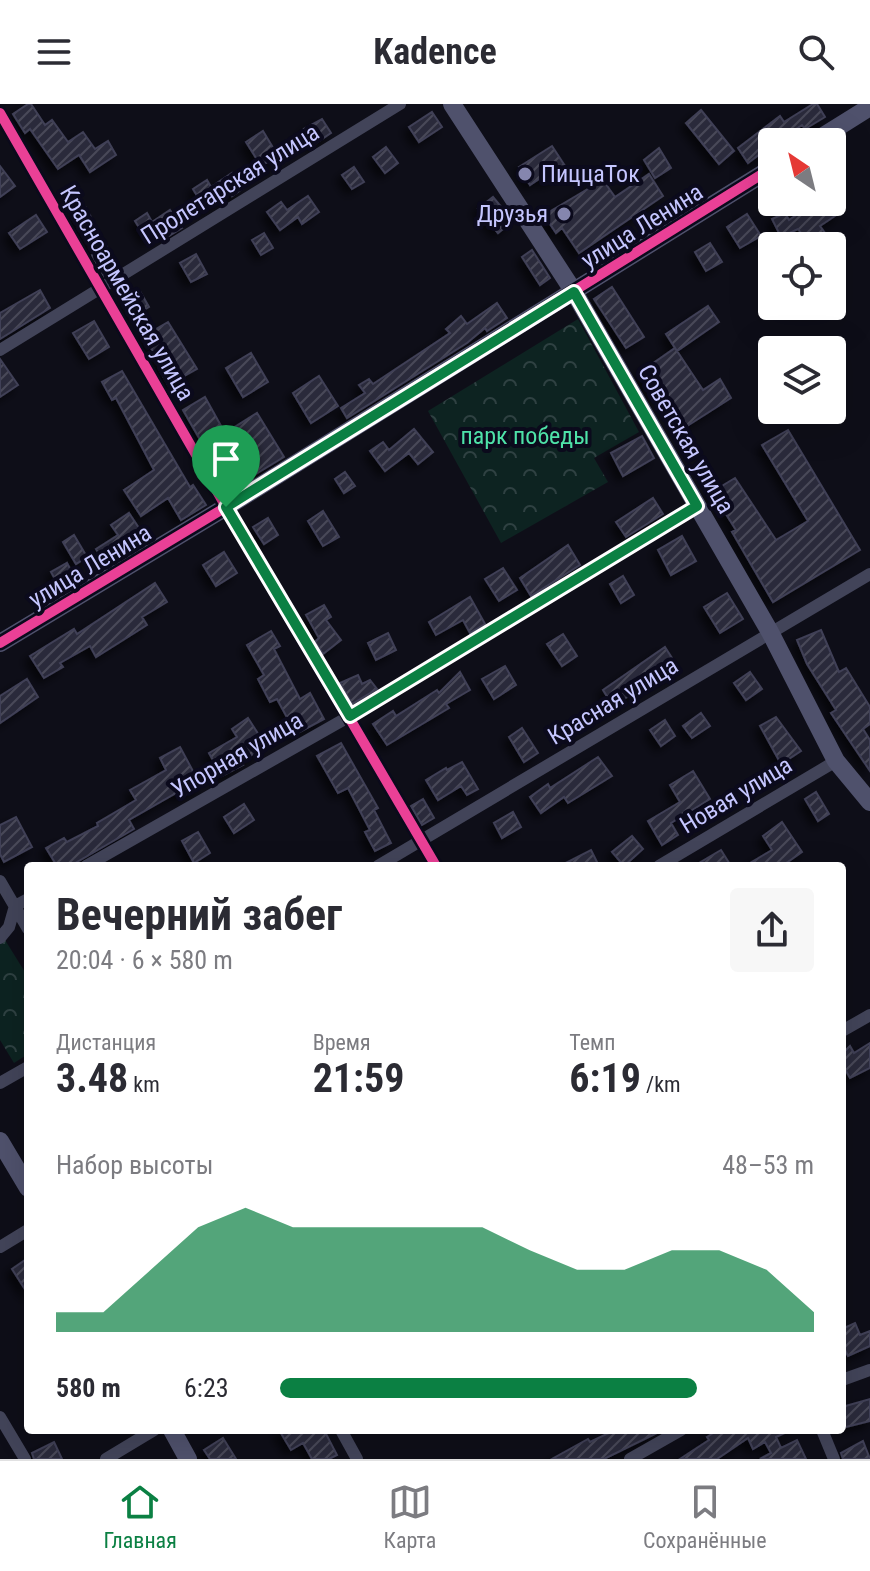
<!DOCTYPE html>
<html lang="ru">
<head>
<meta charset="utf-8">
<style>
	body { margin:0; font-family:"Roboto Condensed",sans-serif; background:#f7f7f7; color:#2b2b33; height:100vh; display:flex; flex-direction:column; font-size:30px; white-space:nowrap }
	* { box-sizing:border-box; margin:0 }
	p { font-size:26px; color:#7c7c81 }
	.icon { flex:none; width:44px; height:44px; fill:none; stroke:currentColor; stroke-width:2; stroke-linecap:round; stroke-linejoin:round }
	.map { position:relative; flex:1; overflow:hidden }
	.panel { position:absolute; left:24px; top:758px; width:822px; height:572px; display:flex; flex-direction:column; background:#fff; border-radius:8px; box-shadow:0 8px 32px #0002 }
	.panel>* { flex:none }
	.needle { width:52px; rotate:325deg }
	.fabs { position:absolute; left:758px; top:24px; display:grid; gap:16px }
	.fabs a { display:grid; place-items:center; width:88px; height:88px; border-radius:8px; background:#fff; box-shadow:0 8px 32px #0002; font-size:40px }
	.pin { position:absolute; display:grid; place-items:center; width:68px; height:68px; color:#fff; margin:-82px -34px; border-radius:50% 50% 50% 0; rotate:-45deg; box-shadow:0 0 8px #0007 }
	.pin .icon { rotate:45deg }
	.round { display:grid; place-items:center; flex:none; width:84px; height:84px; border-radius:8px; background:#f7f7f7 }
	.headline { display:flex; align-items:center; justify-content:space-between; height:136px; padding:0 32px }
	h1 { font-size:44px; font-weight:700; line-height:60px }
	.stats { display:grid; grid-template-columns:repeat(3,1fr); gap:12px; height:136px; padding:8px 32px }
	.stats div { display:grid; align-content:center }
	.stats b { font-size:40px; font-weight:700 }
	.stats small { font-size:22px; font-weight:400 }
	.stats p { font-size:22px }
	.chart { height:224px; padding:16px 32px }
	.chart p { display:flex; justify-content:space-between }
	.chart svg { width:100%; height:144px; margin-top:8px; fill:#0b8043; opacity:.7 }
	ul { padding:0 32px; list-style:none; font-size:26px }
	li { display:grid; grid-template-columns:128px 96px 1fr; align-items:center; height:60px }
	li i { height:20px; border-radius:10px; background:#0b8043 }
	header { display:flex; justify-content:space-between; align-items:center; height:104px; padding:0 32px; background:#fff; font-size:36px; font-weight:700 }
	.dock { display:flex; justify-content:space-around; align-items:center; height:112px; border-top:2px solid #e1e1e2; background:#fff; font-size:22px; color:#7c7c81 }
	.dock a { display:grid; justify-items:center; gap:4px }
	.dock .active { color:#0b8043 }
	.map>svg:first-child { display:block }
	.park { fill:url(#park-crowns) }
	.building { fill:url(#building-hatch); stroke:#404057; stroke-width:2; filter:url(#shadow) }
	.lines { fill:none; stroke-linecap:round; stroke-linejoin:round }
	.street { stroke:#424459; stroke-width:12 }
	.secondary { stroke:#4f516c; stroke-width:18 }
	.cycleway-casing { stroke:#0b0a1c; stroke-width:15 }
	.cycleway { stroke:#ea4096; stroke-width:10 }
	.route-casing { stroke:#fff; stroke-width:16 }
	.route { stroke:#0b8043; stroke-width:10 }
	.poi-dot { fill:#8586ae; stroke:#0b0a1c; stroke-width:3 }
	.labels { text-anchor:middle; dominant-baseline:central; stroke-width:8; stroke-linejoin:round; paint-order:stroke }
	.poi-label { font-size:24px; fill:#c5c6ff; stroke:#0b0a1c; text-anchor:start }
	.street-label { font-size:24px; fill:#c5c6ff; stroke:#0b0a1c }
	.park-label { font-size:24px; fill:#4ee2a8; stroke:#0b0a1c }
</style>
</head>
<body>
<header><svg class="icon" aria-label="menu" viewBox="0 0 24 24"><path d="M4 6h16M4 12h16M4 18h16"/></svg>Kadence<svg class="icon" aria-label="search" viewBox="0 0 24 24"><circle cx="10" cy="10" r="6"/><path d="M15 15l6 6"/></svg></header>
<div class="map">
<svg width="870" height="1355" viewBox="0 0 870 1355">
	<defs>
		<pattern id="park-crowns" width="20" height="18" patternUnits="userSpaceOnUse" patternTransform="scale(2)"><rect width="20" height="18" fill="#0d2321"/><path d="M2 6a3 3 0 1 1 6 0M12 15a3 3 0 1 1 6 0" fill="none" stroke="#2f4142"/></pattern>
		<pattern id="building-hatch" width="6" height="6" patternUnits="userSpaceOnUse" patternTransform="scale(2)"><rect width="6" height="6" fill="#2b2b3b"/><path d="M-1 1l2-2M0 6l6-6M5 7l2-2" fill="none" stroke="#484858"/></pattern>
		<filter id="shadow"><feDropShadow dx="-5.5" dy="5.5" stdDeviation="4" flood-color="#0009"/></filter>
	</defs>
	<rect width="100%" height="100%" fill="#0e0e18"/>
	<path class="park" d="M578,215L639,328L594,354L608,378L501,439L428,307Z
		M5,836L28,873V950L14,959L0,936V840Z"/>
	<path class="building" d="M28,0H31L45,21L52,16L68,38L83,28L95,45L108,37L116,51L90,68L79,51L58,65L30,25L25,29L13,10Z
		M813,0H817L825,13L805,25L802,21L777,38H772V41L748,59L738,44L780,12L784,18Z
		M701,6L734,47L719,60L686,19Z
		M432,8L442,23L419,38L409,23Z
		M322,15L331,29L313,41L304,25Z
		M263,27L278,52L261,62L246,38Z
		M552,42L567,65L546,78L542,73L530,81L519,63Z
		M386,43L398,59L385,69L373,53Z
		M659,44L671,64L655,74L644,56Z
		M0,62L15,82L0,93Z
		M354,63L364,78L352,85L342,71Z
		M232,69L242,85L232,92L230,89L205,105L193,85L207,76L211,83Z
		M649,70L663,92L579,149L562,124L556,129L544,111L603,76L615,93Z
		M308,92L319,108L302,120L298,113L280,126L267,108L281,98L287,106Z
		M493,93L513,117L498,129L478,105Z
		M815,98H831L838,110L820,122L825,129L809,140L798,125L781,133L772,115L785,109L789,116Z
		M86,104L118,163L104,172L92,151L95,149L72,113Z
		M170,106L182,124L169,132L164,124L147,136L135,117L147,109L152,118Z
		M747,110L761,132L740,144L727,123Z
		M36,111L47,128L20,145L9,129Z
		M264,129L273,144L261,151L252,136Z
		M710,139L722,158L706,167L695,148Z
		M532,146L550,174L540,181L522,153Z
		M196,150L207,170L191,178L180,159Z
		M612,183L644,233L626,244L594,195Z
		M40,186L50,204L0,235V209Z
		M141,189L149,203L132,213L124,199Z
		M497,199L507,214L487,227L485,224L467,239L347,314L341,304L365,289L359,281L369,275L373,280L450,229L446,225L461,212L467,220Z
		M708,202L719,218L677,247L666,230Z
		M94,217L109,243L89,255L73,229Z
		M168,218L197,265L168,281L159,265L162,263L144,232Z
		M675,244L703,286L720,275L731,294L684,324L661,290L656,294L639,269Z
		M251,249L268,278L243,293L226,264Z
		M0,255L18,281L0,293Z
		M122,267L190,383L193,381L206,401L181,416L168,394L141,412L124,386L154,366L116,294L112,296L102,278Z
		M319,272L338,302L311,319L293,289Z
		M205,293L225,329L257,309L284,353L229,386L183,306Z
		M414,325L433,348L418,360L409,349L385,367L370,347L383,338L389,346Z
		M788,326L860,446L773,498L732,428L736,426L712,388L735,374L776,436L808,417L762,341Z
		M642,332L654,354L623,372L611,349Z
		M345,368L355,382L344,389L335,375Z
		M653,394L663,410L626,433L616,418Z
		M323,407L339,433L323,442L308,417Z
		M129,409L147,436L106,461L96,445L118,431L111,421Z
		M268,414L278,431L264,440L253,423Z
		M74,431L87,453L76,460L63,438Z
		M682,432L696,457L671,471L658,446Z
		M568,441L580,461L531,492L520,474Z
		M224,448L237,469L216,482L203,461Z
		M67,459L77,478L62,488L51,468Z
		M503,464L517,486L499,497L485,475Z
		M623,472L634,491L621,499L610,480Z
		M155,479L167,498L142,513L147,521L96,553L90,542L60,559L63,563L44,574L30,552L74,525L77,530Z
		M727,489L743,515L720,529L704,503Z
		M470,493L485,520L470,529L463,516L436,531L429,518Z
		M324,501L331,513L326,516L341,536L323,550L315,538L319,534L306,511Z
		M821,526L839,568L846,564L870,603V620L863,625L870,636V667L831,609L836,606L807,560L797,536Z
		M271,527L280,542L274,545L300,595L310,589L324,615L296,630L277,595L270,598L258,575L264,571L247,541Z
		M388,529L396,546L376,556L368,539Z
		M563,530L577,552L562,562L547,540Z
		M665,543L679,565L669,572L666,568L613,602L603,586Z
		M505,562L516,581L494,595L482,575Z
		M460,568L470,586L446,600L449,604L387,641L373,620L393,607L396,612L437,586L439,589Z
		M750,568L762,585L746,596L734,579Z
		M358,571L362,580L370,576L377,585L352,600L340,579Z
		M27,575L38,593L0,619V592Z
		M701,609L710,622L692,634L683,622Z
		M776,613L801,647L781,660L760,622Z
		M248,614L266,642L241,658L243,661L222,672L209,649L237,633L232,625Z
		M665,616L675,632L661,642L650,626Z
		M522,624L538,649L524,658L509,633Z
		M341,639L378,704L374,706L391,739L375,747L365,728L370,726L348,684L338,689L317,652Z
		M180,643L201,682L181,693L178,688L129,716L134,725L70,762H57L46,744L64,734L67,738L98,722L97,719L136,696L130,686L166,666L160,654Z
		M598,653L612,672L568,699L564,693L541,709L530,693L548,680L550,684Z
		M462,658L478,685L467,691L461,682L438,696L426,676L446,664L447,666Z
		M693,667L710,695L671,719L678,731L662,741L648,717L680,698L670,681Z
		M816,688L829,710L818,717L805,695Z
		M423,695L434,714L422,721L411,702Z
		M244,700L254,716L234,729L224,713Z
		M513,708L521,723L502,734L494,719Z
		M16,713L32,743L4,758L0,750V721Z
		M782,718L802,748L782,762H745L772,746L763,732Z
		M198,728L210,749L194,759L182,737Z
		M632,732L643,745L624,762L612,748Z
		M591,746L599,762H560Z
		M721,746L731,762H694Z
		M870,939V964L850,974L842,960V950L850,942L854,949Z
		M28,1154V1190L12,1165Z
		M855,1219L860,1231L870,1227V1242L848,1252L842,1240V1225Z
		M870,1295V1317L842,1324V1303Z
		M279,1326H324L337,1351L329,1355H312L303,1339L291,1346Z
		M615,1326H663L604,1355H552L588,1335L590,1338Z
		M718,1326H791L776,1333L781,1344L797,1336L806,1355H760L771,1349L765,1338L753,1345L748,1334L717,1355H680L709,1336L707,1333Z
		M223,1334L236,1355H210L204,1346Z
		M863,1337L870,1355H843L841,1349Z
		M54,1338L62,1355H34L32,1349Z"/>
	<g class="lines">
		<path class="street" d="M0,9L226,403L436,762
			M0,246L400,0
			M86,762L350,612L697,402
			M378,762L870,470
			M659,762L836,657
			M0,777L28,825
			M0,834L9,823L15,802L28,795
			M842,927L870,911
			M0,979L28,963
			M0,1143L28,1126
			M842,1276L870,1266
			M0,1313L25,1355
			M341,1326L357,1355
			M822,1326L834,1355
			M106,1355L154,1326
			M630,1355L681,1326"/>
		<path class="secondary" d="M452,0L574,188L770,528L836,657L870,698
			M814,38L870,3
			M0,539L226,403L772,64
			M0,1037L28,1084
			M172,1326L188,1355"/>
		<g class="cycleway-casing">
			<path id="cycleway" d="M0,9L226,403L436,762
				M0,539L226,403L772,64"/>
		</g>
		<use href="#cycleway" class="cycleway"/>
	</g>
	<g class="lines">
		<g class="route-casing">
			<path id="route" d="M574,188L697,402L350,612L226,403Z"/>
		</g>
		<use href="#route" class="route"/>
	</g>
	<g class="poi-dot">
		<circle cx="525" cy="70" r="8"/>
		<circle cx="564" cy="110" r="8"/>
	</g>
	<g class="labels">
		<g class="poi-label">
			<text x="541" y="70">ПиццаТок</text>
			<text x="548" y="110" text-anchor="end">Друзья</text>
		</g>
		<g class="street-label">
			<text transform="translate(230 80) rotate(-32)">Пролетарская улица</text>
			<text transform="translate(642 122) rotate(-32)">улица Ленина</text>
			<text transform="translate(127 189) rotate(60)">Красноармейская улица</text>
			<text transform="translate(686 335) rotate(60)">Советская улица</text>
			<text transform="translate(90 462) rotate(-31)">улица Ленина</text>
			<text transform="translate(613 597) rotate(-31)">Красная улица</text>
			<text transform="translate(237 651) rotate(-30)">Упорная улица</text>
			<text transform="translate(736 691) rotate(-31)">Новая улица</text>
		</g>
		<g class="park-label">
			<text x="525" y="332">парк победы</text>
		</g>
	</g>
</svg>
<div class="fabs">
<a><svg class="needle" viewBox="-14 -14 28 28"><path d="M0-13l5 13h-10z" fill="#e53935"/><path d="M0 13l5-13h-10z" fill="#7c7c81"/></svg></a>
<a><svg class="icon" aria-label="locate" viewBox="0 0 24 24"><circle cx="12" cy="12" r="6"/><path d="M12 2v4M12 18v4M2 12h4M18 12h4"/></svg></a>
<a><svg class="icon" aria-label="layers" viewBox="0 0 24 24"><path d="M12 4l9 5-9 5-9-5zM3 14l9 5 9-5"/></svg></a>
</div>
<div class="pin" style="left:226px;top:403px;background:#1e9e55"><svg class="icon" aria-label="arrive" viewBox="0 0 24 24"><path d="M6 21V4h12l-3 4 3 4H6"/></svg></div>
<section class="panel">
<div class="headline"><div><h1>Вечерний забег</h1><p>20:04 · 6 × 580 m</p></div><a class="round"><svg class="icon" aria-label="share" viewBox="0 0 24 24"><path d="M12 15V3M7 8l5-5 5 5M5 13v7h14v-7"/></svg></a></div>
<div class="stats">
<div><p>Дистанция</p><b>3.48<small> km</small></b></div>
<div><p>Время</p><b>21:59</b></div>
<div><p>Темп</p><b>6:19<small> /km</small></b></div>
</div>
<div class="chart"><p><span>Набор высоты</span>48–53 m</p>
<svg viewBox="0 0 160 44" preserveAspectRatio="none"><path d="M0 44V38L10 38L20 25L30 12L40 6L50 12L60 12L70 12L80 12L90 12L100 19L110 25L120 25L130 19L140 19L150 25L160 38V44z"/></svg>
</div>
<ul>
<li><b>580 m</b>6:23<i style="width:78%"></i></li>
</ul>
</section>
</div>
<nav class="dock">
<a class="active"><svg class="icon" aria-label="home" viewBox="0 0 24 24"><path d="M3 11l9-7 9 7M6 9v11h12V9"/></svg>Главная</a>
<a><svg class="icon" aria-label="map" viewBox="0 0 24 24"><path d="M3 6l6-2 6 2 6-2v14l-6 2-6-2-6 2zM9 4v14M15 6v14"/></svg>Карта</a>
<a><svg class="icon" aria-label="saved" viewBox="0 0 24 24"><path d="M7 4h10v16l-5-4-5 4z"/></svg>Сохранённые</a>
</nav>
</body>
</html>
